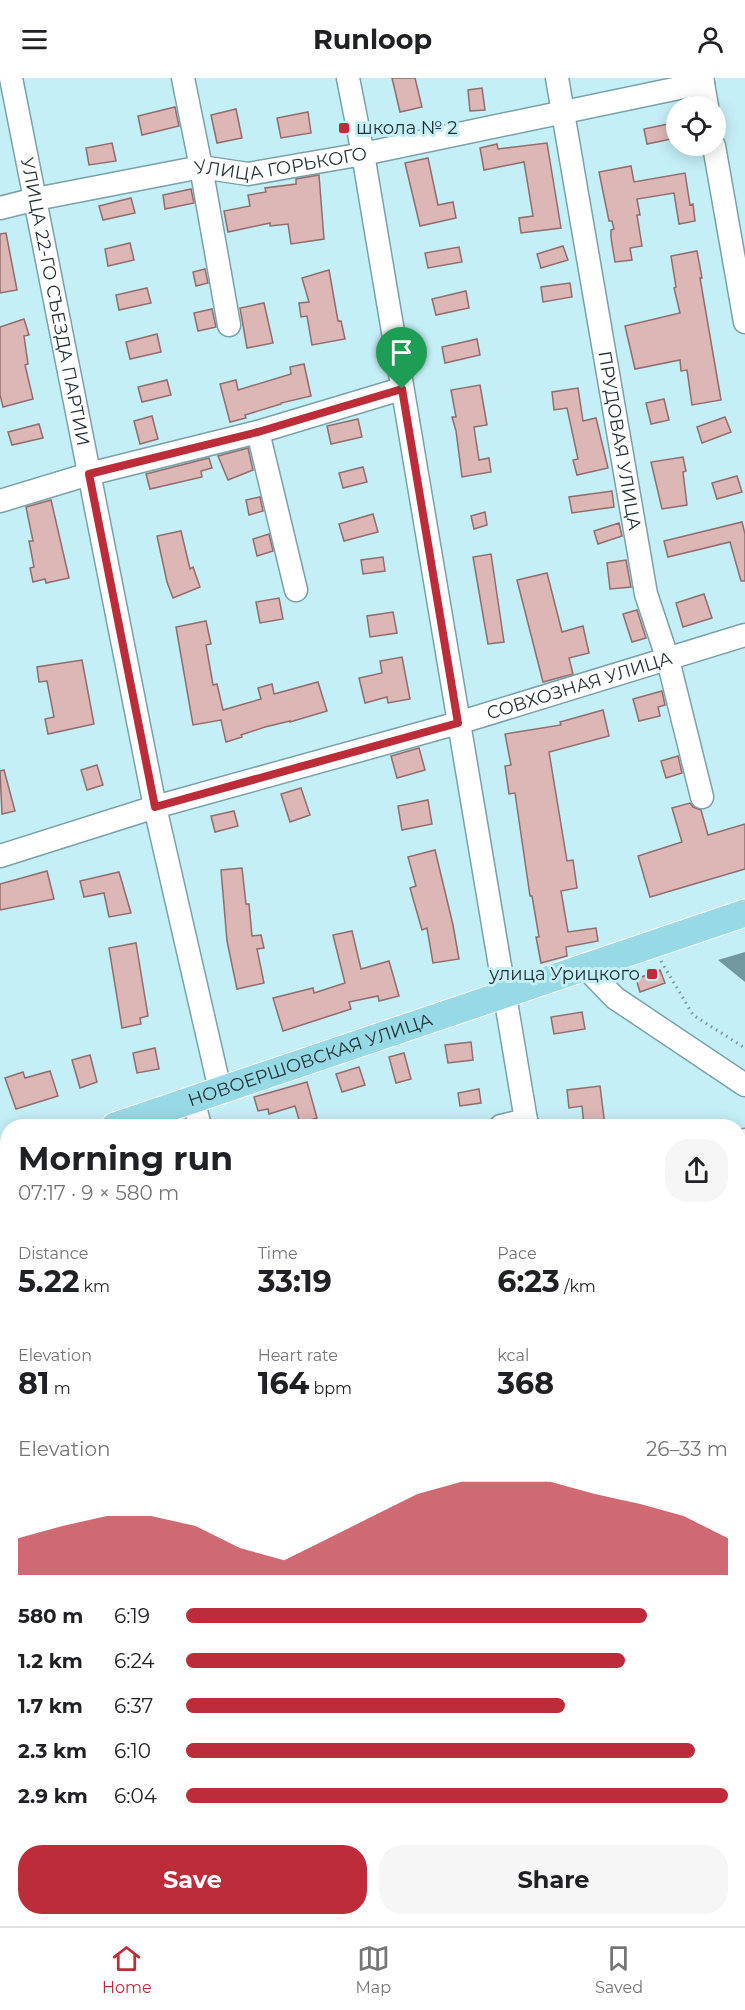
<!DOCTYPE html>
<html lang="en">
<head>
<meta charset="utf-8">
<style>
	body { margin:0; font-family:Montserrat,sans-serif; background:#f6f6f6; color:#202124; height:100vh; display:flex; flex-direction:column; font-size:22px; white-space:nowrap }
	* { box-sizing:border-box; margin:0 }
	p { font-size:20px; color:#757577 }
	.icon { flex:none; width:33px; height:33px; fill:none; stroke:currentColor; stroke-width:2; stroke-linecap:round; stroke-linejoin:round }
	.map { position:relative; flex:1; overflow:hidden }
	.panel { position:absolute; left:0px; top:1041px; width:746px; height:807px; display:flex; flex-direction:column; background:#fff; border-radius:24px 24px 0 0; box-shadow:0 3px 15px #0003 }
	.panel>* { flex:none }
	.fabs { position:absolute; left:666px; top:18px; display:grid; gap:12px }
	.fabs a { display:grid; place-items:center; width:60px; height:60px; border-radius:50%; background:#fff; box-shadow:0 3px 15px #0003; font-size:30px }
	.pin { position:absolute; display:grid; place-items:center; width:51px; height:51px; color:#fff; margin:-62px -26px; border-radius:50% 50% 50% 0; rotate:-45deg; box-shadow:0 0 6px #0007 }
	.pin .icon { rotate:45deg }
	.round { display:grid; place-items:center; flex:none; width:63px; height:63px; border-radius:24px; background:#f6f6f6 }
	.head { display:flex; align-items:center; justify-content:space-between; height:102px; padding:0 18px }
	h1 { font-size:33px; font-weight:700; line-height:45px }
	.figures { display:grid; grid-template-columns:repeat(3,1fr); gap:9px; height:102px; padding:6px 18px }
	.figures div { display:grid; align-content:center }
	.figures b { font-size:30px; font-weight:700 }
	.figures small { font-size:16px; font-weight:400 }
	.figures p { font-size:16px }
	.chart { height:168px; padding:12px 18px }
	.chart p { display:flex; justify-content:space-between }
	.chart svg { width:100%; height:108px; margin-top:6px; fill:#bc2c39; opacity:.7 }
	.button { display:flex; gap:12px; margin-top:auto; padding:12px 18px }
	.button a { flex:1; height:69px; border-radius:24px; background:#bc2c39; color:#fff; font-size:24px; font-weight:700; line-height:69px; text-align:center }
	.button a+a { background:#f6f6f6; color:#202124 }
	ul { padding:0 18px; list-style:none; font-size:20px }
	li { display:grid; grid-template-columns:96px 72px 1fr; align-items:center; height:45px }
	li i { height:15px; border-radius:8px; background:#bc2c39 }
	header { display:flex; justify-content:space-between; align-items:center; height:78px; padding:0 18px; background:#fff; font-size:27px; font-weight:700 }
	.menu { display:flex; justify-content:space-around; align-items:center; height:84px; border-top:2px solid #e0e0e0; background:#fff; font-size:16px; color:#757577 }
	.menu a { display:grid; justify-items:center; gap:3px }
	.menu .selected { color:#bc2c39 }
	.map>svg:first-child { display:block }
	.water { fill:#71979f }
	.building { fill:#ddb7b5; stroke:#906d6c; stroke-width:1.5 }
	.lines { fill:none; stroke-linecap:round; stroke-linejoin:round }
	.minor-casing { stroke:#7aa1a9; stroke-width:25 }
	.major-casing { stroke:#fff; stroke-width:29 }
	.path { stroke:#77959b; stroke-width:3; stroke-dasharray:1.5 4.5; stroke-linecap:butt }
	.minor { stroke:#fff; stroke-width:22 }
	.major { stroke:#97d9e5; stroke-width:27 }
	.route-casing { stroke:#fff; stroke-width:12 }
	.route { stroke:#bc2c39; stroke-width:8 }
	.poi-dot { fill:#bc2c39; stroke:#c5eff7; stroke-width:2 }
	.labels { text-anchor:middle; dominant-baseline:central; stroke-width:6; stroke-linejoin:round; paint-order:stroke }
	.poi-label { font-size:18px; fill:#1f2f33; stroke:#c5eff7; text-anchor:start }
	.street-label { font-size:18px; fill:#1f2f33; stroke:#c5eff7 }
</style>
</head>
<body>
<header><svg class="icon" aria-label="menu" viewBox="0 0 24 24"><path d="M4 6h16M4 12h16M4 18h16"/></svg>Runloop<svg class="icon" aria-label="person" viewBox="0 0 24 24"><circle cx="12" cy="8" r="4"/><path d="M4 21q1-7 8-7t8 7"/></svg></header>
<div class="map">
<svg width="745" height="1848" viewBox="0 0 745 1848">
	<rect width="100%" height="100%" fill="#c5eff7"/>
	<path class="water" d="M745,874V904L718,882Z"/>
	<path class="building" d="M392,0H415L422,29L400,34Z
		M482,10L485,32L470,33L468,12Z
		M175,29L179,48L142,57L138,38Z
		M236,31L242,60L217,65L211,37Z
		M308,34L311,55L281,60L277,40Z
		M673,45L676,60L647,66L644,51Z
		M112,65L116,83L89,87L86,70Z
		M547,65L561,150L521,155L519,140L533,138L524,84L484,92L480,70L497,66L498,71Z
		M428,80L438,127L453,124L456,140L420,148L405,85Z
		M631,88L634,104L685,95L690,127L693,126L695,143L679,146L674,115L637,121L640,137H637L642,168L630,170L632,182L615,184L611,160V152L614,151L612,143H609L599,94Z
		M319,97L324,161L291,166L288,146L270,148V145L228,154L224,133L250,128L248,117L266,114L265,110L296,106V101Z
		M191,111L194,125L165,131L163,117Z
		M131,120L135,135L103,142L99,128Z
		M6,155L17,212L0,215V156Z
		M130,165L134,182L108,188L105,171Z
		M563,168L568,182L541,190L537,176Z
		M459,169L462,184L428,190L425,175Z
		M697,173L702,200H700L721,322L692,327L687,292L681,293L680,282L635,291L625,248L680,235L674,210L676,209L671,178Z
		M205,191L208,205L196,208L193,194Z
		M329,192L338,243H341L345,261L312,267L307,238L301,239L299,225L309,224L302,200Z
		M570,205L572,219L543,224L541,209Z
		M147,210L151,225L119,232L116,217Z
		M466,213L469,230L436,237L432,221Z
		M264,225L273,265L247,270L240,230Z
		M212,231L216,249L198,253L194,235Z
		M24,241L29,257L24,258L28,286L25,287L33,321L3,329L0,317V249Z
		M157,256L161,274L130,281L126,264Z
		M477,261L480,277L445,285L442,269Z
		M304,286L311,318L281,325V326L245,337L246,340L230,344L220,306L236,302L238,312L291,296L290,289Z
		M167,302L171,317L142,324L138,309Z
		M480,307L487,347L474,349L479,382L489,380L491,394L462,399L456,353L452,339H456L451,312Z
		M578,310L583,343L596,340L608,390L577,397L573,382L578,381L567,330L554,332L552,314Z
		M664,321L669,342L651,346L646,325Z
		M152,338L158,361L140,366L134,343Z
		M725,339L731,354L702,365L697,349Z
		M358,341L362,359L331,366L327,348Z
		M39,346L43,360L12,367L8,354Z
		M248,370L253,392L228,402L218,378Z
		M683,379L686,393L683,394L687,427L662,431L651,384Z
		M209,380L212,390L201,393L202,399L150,411L146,396Z
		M363,389L367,404L343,410L339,395Z
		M737,398L742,414L717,421L712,405Z
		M612,413L614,429L572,435L569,419Z
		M260,419L263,433L249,437L246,422Z
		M51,422L69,500L46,505L45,501L33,504L30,490L34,489L29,463H33L26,429Z
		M485,434L487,447L474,451L471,438Z
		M373,436L378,454L344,463L339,446Z
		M742,444L745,456V503H741L730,464L668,479L664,463Z
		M619,445L622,458L598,466L594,453Z
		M181,453L190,491L193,489L200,509L173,520L167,504L157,458Z
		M269,456L273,473L257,478L253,461Z
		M491,476L504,564L488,566L473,479Z
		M383,479L385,493L363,496L361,482Z
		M626,482L631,509L610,511L607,485Z
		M547,495L562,554L583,548L589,575L569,580L573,596L543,604L517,502Z
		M704,516L712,540L683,549L676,525Z
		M279,520L283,541L260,545L256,524Z
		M637,532L646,560L632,564L623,536Z
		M393,534L397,555L370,559L367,538Z
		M206,543L211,566L206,567L213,607L217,606L223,632L261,621L258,610L272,606L274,616L318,604L327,633L290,644V643L265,649L241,657L242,659L226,664L221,642L193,647L176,549Z
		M402,579L410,621L388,625L387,619L365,625L359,600L382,595L380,583Z
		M82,582L94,646L48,656L45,641L54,639L47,603L39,604L37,589Z
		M662,613L665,627L658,629L660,638L639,643L633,621Z
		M603,632L609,658L549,674L567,783L573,782L577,810L561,813L568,854L596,850L598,863L566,869L567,878L541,885L536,859H539L532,818H530L515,715L509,716L505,688L511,687L505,656L561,647L560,644Z
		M419,670L425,692L397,700L391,678Z
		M678,678L682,695L666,700L661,683Z
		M97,687L103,707L87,712L81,692Z
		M4,692L15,733L2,736L0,693Z
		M301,710L310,737L290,744L281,716Z
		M428,722L432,746L402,752L398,728Z
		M690,725L693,729L701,732L708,757L745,746V791L650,819L638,778L682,764L672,730Z
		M234,733L238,748L215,754L211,738Z
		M435,772L453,847L459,881L433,885L427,850L422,852L410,810L416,808L408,779Z
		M242,790L246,826H249L252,858L261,857L264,870L257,871L264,905L237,911L227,863L221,792Z
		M47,793L54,821L0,832V806Z
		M119,794L131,835L109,839L104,815L84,819L80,803Z
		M352,853L361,891L389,883L399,918L379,923L378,918L349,924L351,931L283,953L273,920L313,910L314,915L345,905L333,857Z
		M136,865L148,938L140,940L141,946L122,950L109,870Z
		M660,892L665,905L640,914L636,901Z
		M582,934L585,951L554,956L551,939Z
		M471,964L473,982L448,985L445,967Z
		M155,970L159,991L137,995L133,975Z
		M404,975L411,1001L396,1005L389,979Z
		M90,977L97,1004L80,1010L72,982Z
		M359,989L365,1007L342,1014L336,996Z
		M50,993L58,1018L16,1031L5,1000L23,994L25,1000Z
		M307,1004L317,1040L300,1045L295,1028L269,1036L268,1031L258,1033L254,1019Z
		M600,1008L605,1048H584L582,1028L569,1030L567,1012Z
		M479,1011L481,1025L460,1028L458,1015Z"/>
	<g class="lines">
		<g class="minor-casing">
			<g id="minor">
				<path id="s1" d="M11,0L155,729L220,1012"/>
				<path d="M183,0L201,89L229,247"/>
				<path d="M348,0L363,76L527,1048"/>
				<path id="s2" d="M557,0L646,516L668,582L702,719"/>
				<path d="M702,0L707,28"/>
				<path d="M714,68L745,244"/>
				<path id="s3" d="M0,130L36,121L201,89L248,96L363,76L703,5"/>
				<path d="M258,354L296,512"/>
				<path d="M0,423L89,396L258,354L401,311"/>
				<path id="s4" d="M0,778L155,729L458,645L745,557"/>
				<path d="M586,890L615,920L745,1007"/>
				<path d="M193,1021L200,1048"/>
				<path d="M501,1048L526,1042"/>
				<path d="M738,1064L745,1062"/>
				<path d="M738,1199L745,1231"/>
				<path d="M0,1343L8,1345"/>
				<path d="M738,1387L745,1385"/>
				<path d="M0,1637L8,1634"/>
				<path d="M738,1682L745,1680"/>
				<path d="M738,1733L745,1726"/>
				<path d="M671,1840L672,1848"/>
				<path d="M299,1848L318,1840"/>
			</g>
		</g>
		<g class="major-casing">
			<g id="major">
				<path id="s5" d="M115,1048L745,835"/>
				<path d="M0,1088L8,1086"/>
			</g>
		</g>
		<path class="path" d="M661,883L693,937L745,970"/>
		<use href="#minor" class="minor"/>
		<use href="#major" class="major"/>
	</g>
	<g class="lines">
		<g class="route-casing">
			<path id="route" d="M402,311L458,645L155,729L89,396L258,354Z"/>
		</g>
		<use href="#route" class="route"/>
	</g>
	<g class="poi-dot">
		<rect x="338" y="44" width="12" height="12" rx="3"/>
		<rect x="646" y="890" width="12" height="12" rx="3"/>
	</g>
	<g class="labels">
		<g class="poi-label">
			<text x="356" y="50">школа № 2</text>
			<text x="640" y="896" text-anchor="end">улица Урицкого</text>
		</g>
		<g class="street-label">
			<text stroke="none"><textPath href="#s3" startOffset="286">УЛИЦА ГОРЬКОГО</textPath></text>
			<text stroke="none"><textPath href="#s1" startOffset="228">УЛИЦА 22-ГО СЪЕЗДА ПАРТИИ</textPath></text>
			<text stroke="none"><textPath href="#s2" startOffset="368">ПРУДОВАЯ УЛИЦА</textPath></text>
			<text stroke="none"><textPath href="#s4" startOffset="604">СОВХОЗНАЯ УЛИЦА</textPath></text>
			<text stroke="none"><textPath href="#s5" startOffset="206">НОВОЕРШОВСКАЯ УЛИЦА</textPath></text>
		</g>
	</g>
</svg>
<div class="fabs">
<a><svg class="icon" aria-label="locate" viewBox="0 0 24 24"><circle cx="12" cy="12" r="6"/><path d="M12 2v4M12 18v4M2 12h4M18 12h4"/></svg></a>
</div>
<div class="pin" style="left:402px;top:311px;background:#1e9e55"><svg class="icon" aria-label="arrive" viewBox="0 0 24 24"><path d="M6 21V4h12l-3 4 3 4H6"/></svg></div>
<section class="panel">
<div class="head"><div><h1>Morning run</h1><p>07:17 · 9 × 580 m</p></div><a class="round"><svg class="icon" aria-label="share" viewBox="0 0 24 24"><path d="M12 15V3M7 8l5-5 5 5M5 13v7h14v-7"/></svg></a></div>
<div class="figures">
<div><p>Distance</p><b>5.22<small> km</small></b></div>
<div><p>Time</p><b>33:19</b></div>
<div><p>Pace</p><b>6:23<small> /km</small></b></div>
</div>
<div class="figures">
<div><p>Elevation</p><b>81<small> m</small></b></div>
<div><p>Heart rate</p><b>164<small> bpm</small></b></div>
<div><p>kcal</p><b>368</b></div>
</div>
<div class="chart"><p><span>Elevation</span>26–33 m</p>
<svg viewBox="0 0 160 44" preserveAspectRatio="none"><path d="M0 44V29L10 24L20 20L30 20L40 24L50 33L60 38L70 29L80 20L90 11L100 6L110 6L120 6L130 11L140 15L150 20L160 29V44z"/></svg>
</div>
<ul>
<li><b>580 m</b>6:19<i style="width:85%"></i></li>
<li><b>1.2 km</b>6:24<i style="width:81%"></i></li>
<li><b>1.7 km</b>6:37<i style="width:70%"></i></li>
<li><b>2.3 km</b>6:10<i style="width:94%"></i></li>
<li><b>2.9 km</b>6:04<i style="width:100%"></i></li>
</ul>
<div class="button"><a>Save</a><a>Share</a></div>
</section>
</div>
<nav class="menu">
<a class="selected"><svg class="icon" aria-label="home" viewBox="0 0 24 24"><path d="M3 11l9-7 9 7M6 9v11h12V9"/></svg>Home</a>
<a><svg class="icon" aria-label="map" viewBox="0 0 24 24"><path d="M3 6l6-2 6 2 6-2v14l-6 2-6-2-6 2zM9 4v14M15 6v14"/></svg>Map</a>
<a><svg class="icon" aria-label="saved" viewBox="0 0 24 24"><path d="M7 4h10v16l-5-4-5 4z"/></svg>Saved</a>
</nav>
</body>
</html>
